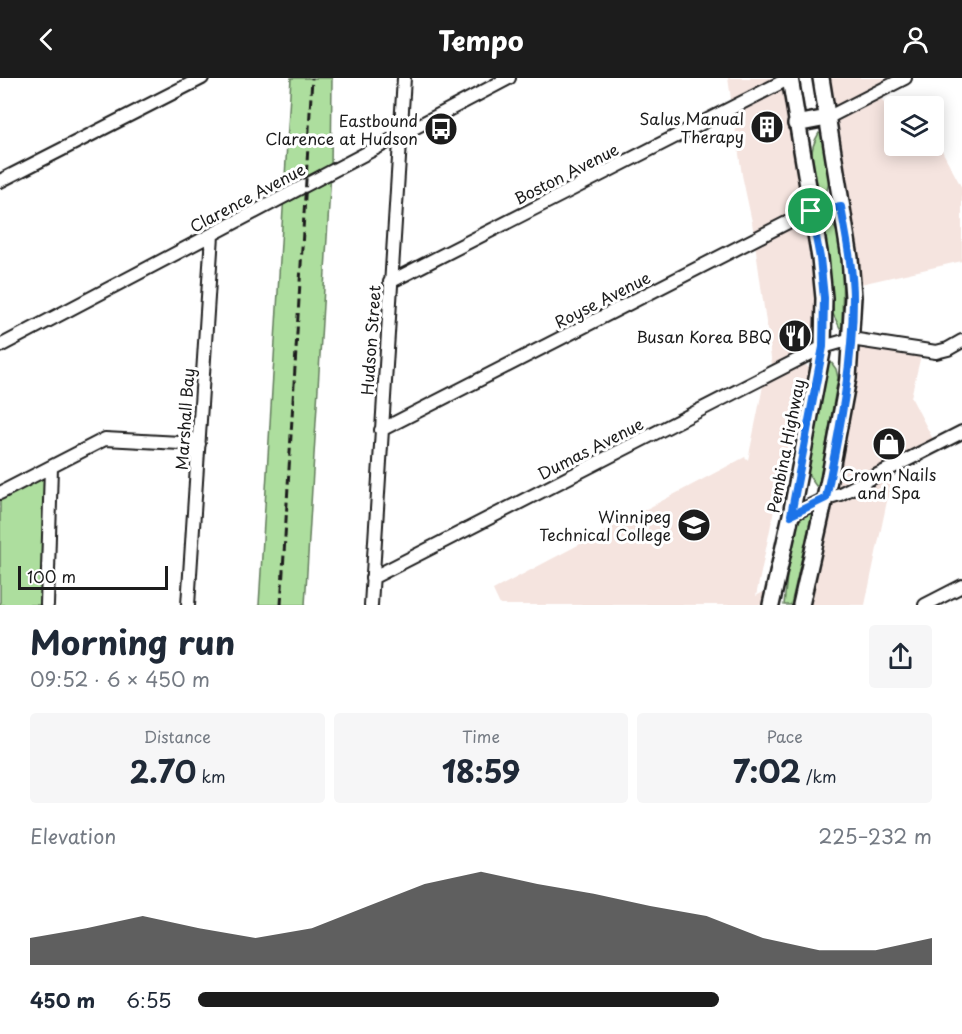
<!DOCTYPE html>
<html lang="en">
<head>
<meta charset="utf-8">
<style>
	body { margin:0; font-family:"Playpen Sans",sans-serif; background:#f6f6f7; color:#1f2937; height:100vh; display:flex; flex-direction:column; font-size:22px; white-space:nowrap }
	* { box-sizing:border-box; margin:0 }
	p { font-size:20px; color:#747a83 }
	.icon { flex:none; width:33px; height:33px; fill:none; stroke:currentColor; stroke-width:2; stroke-linecap:round; stroke-linejoin:round }
	.map { position:relative; height:527px; overflow:hidden }
	.side { display:flex; flex-direction:column; background:#fff; flex:1 }
	.side>* { flex:none }
	.buttons { position:absolute; left:884px; top:18px; display:grid; gap:12px }
	.buttons a { display:grid; place-items:center; width:60px; height:60px; border-radius:6px; background:#fff; box-shadow:0 3px 15px #0003; font-size:30px }
	.scale { position:absolute; left:18px; bottom:15px; width:150px; box-sizing:border-box; padding-left:6px; border:3px solid #1c1c1c; border-top:0; font-size:16px; line-height:21px; white-space:nowrap; color:#1c1c1c; -webkit-text-stroke:4px #fff; paint-order:stroke }
	.pin { position:absolute; display:grid; place-items:center; width:51px; height:51px; color:#fff; margin:-26px; border:3px solid #fff; border-radius:50%; box-shadow:0 2px 6px #0007 }
	.round { display:grid; place-items:center; flex:none; width:63px; height:63px; border-radius:6px; background:#f6f6f7 }
	.summary { display:flex; align-items:center; justify-content:space-between; height:102px; padding:0 30px }
	h1 { font-size:33px; font-weight:700; line-height:45px }
	.metrics { display:grid; grid-template-columns:repeat(3,1fr); gap:9px; height:102px; padding:6px 30px }
	.metrics div { display:grid; align-content:center; border-radius:6px; background:#f6f6f7; text-align:center }
	.metrics b { font-size:30px; font-weight:700 }
	.metrics small { font-size:16px; font-weight:400 }
	.metrics p { font-size:16px }
	.chart { height:168px; padding:12px 30px }
	.chart p { display:flex; justify-content:space-between }
	.chart svg { width:100%; height:108px; margin-top:6px; fill:#1c1c1c; opacity:.7 }
	ul { padding:0 30px; list-style:none; font-size:20px }
	li { display:grid; grid-template-columns:96px 72px 1fr; align-items:center; height:45px }
	li i { height:15px; border-radius:8px; background:#1c1c1c }
	header { display:flex; justify-content:space-between; align-items:center; height:78px; padding:0 30px; background:#1c1c1c; color:#fff; font-size:27px; font-weight:700 }
	.map>svg:first-child { display:block }
	.built { fill:#f5e4df }
	.green { fill:#adde9e; stroke:#647d5d; stroke-width:1.5 }
	.lines { fill:none; stroke-linecap:round; stroke-linejoin:round }
	.minor-casing { stroke:#1c1c1c; stroke-width:16 }
	.major-casing { stroke:#1c1c1c; stroke-width:20 }
	.minor { stroke:#fff; stroke-width:12 }
	.major { stroke:#fff; stroke-width:15 }
	.rail { stroke:#1c1c1c; stroke-width:3; stroke-dasharray:9 4.5; stroke-linecap:butt }
	.route-casing { stroke:#fff; stroke-width:12 }
	.route { stroke:#1a73e8; stroke-width:8 }
	.labels { text-anchor:middle; dominant-baseline:central; stroke-width:6; stroke-linejoin:round; paint-order:stroke }
	.poi-label { font-size:16px; fill:#1c1c1c; stroke:#fff; text-anchor:end }
	.street-label { font-size:16px; fill:#1c1c1c; stroke:#fff }
</style>
</head>
<body>
<header><svg class="icon" aria-label="back" viewBox="0 0 24 24"><path d="M15 5l-7 7 7 7"/></svg>Tempo<svg class="icon" aria-label="person" viewBox="0 0 24 24"><circle cx="12" cy="8" r="4"/><path d="M4 21q1-7 8-7t8 7"/></svg></header>
<div class="map">
<svg width="962" height="527" viewBox="0 0 962 527">
	<rect width="100%" height="100%" fill="#fff"/>
	<filter id="ink" filterUnits="userSpaceOnUse"><feTurbulence type="fractalNoise" baseFrequency=".0167" numOctaves="2"/><feDisplacementMap in="SourceGraphic" scale="12" xChannelSelector="R" yChannelSelector="G"/><feConvolveMatrix kernelMatrix="1 2 1 2 8 2 1 2 1" color-interpolation-filters="sRGB"/></filter>
	<g filter="url(#ink)">
		<path class="built" d="M728,0H790L801,68L805,144L815,221V254L807,269L772,287L752,144L742,97Z
			M821,0H895L876,11L894,43V68H933V56L962,110V183L852,208Z
			M851,261L922,273L911,319L936,367L894,390L865,527H801Z
			M801,286L806,287L810,291L792,360L789,361L756,518L775,508L771,527H500L493,512L745,379L748,382L764,303Z"/>
		<path class="green" d="M291,0H332L331,93L305,527H259Z
			M819,55L822,57C825,74 834,100 825,117L822,116C812,96 806,76 819,55Z
			M828,144C832,146 835,149 837,154C845,175 842,225 842,249L840,250L833,236L831,212L823,159L826,145Z
			M831,284L836,291L838,300L819,408H816L809,398L807,385L828,286Z
			M51,389L47,527H0V415Z
			M808,434L812,435L791,527H784L788,489L795,447Z"/>
		<g class="lines">
			<g class="minor-casing">
				<path id="minor" d="M827,40L905,0
					M0,103L202,0
					M390,204L790,0
					M0,268L509,0
					M381,352L800,138L811,133L841,129
					M0,415L105,361L199,366
					M791,437L826,420L840,416L962,354
					M372,500L823,269L851,261L936,274L948,271L962,263
					M47,527L51,389
					M188,527L212,157
					M371,527L404,0
					M925,527L962,508"/>
			</g>
			<g class="major-casing">
				<path id="major" d="M796,46L827,40
					M771,527L791,437L823,269L824,220L820,180L790,0
					M801,527L829,402L848,300L853,219L850,180L821,0"/>
			</g>
			<use href="#minor" class="minor"/>
			<use href="#major" class="major"/>
			<path class="rail" d="M281,527L312,0"/>
		</g>
	</g>
	<g class="lines" filter="url(#ink)">
		<g class="route-casing">
			<path id="route" d="M841,129C846,159 853,190 853,220C853,288 839,354 826,420L791,437L823,269L824,220L820,180L811,133Z"/>
		</g>
		<use href="#route" class="route"/>
	</g>
	<defs>
		<g id="building-disc" transform="scale(1.725)"><circle r="9.5" fill="#1c1c1c" stroke="#fff"/><path d="M-4-6H4V6H1V3H-1V6H-4ZM-2.5-4.3h1.7v1.8h-1.7ZM.8-4.3h1.7v1.8H.8ZM-2.5-1h1.7V.8h-1.7ZM.8-1h1.7V.8H.8Z" fill="#fff"/></g>
		<g id="bus-disc" transform="scale(1.725)"><circle r="9.5" fill="#1c1c1c" stroke="#fff"/><path d="M-5-6H5V4H4V6H2V4H-2V6H-4V4H-5ZM-3.5-4V0h7V-4ZM-3.5 1.2v1.5H-2V1.2ZM2 1.2v1.5H3.5V1.2Z" fill="#fff"/></g>
		<g id="restaurant-disc" transform="scale(1.725)"><circle r="9.5" fill="#1c1c1c" stroke="#fff"/><path d="M-5-6h1v4h1v-4h1v4h1v-4h1v5L-1.5 .5V6h-2V.5L-5-1ZM5-6V6H3V1.5H1.5Q1.5-4 5-6Z" fill="#fff"/></g>
		<g id="shop-disc" transform="scale(1.725)"><circle r="9.5" fill="#1c1c1c" stroke="#fff"/><path d="M-5-2.5h2.3a2.7 3.5 0 0 1 5.4 0H5L5.5 6h-11ZM-1.5-2.5h3a1.5 2.3 0 0 0-3 0Z" fill="#fff"/></g>
		<g id="university-disc" transform="scale(1.725)"><circle r="9.5" fill="#1c1c1c" stroke="#fff"/><path d="M0-5L7-2L0 1L-7-2ZM-4 1L0 2.5L4 1V4Q0 6-4 4Z" fill="#fff"/></g>
	</defs>
	<g fill-rule="evenodd">
		<use href="#building-disc" x="767" y="49"/>
		<use href="#bus-disc" x="441" y="51"/>
		<use href="#restaurant-disc" x="795" y="258"/>
		<use href="#shop-disc" x="889" y="366"/>
		<use href="#university-disc" x="694" y="447"/>
	</g>
	<g class="labels">
		<g class="poi-label">
			<text x="744" y="40">Salus Manual<tspan x="744" dy="18">Therapy</tspan></text>
			<text x="418" y="42">Eastbound<tspan x="418" dy="18">Clarence at Hudson</tspan></text>
			<text x="772" y="258">Busan Korea BBQ</text>
			<text x="889" y="396" text-anchor="middle">Crown Nails<tspan x="889" dy="18">and Spa</tspan></text>
			<text x="671" y="438">Winnipeg<tspan x="671" dy="18">Technical College</tspan></text>
		</g>
		<g class="street-label">
			<text transform="translate(566 95) rotate(-27)">Boston Avenue</text>
			<text transform="translate(247 119) rotate(-28)">Clarence Avenue</text>
			<text transform="translate(602 221) rotate(-27)">Royse Avenue</text>
			<text transform="translate(370 262) rotate(-86)">Hudson Street</text>
			<text transform="translate(184 341) rotate(-86)">Marshall Bay</text>
			<text transform="translate(785 368) rotate(-79)">Pembina Highway</text>
			<text transform="translate(590 370) rotate(-27)">Dumas Avenue</text>
		</g>
	</g>
</svg>
<div class="buttons">
<a><svg class="icon" aria-label="layers" viewBox="0 0 24 24"><path d="M12 4l9 5-9 5-9-5zM3 14l9 5 9-5"/></svg></a>
</div>
<div class="scale">100 m</div>
<div class="pin" style="left:811px;top:133px;background:#1e9e55"><svg class="icon" aria-label="arrive" viewBox="0 0 24 24"><path d="M6 21V4h12l-3 4 3 4H6"/></svg></div>
</div>
<section class="side">
<div class="summary"><div><h1>Morning run</h1><p>09:52 · 6 × 450 m</p></div><a class="round"><svg class="icon" aria-label="share" viewBox="0 0 24 24"><path d="M12 15V3M7 8l5-5 5 5M5 13v7h14v-7"/></svg></a></div>
<div class="metrics">
<div><p>Distance</p><b>2.70<small> km</small></b></div>
<div><p>Time</p><b>18:59</b></div>
<div><p>Pace</p><b>7:02<small> /km</small></b></div>
</div>
<div class="chart"><p><span>Elevation</span>225–232 m</p>
<svg viewBox="0 0 160 44" preserveAspectRatio="none"><path d="M0 44V33L10 29L20 24L30 29L40 33L50 29L60 20L70 11L80 6L90 11L100 15L110 20L120 24L130 33L140 38L150 38L160 33V44z"/></svg>
</div>
<ul>
<li><b>450 m</b>6:55<i style="width:71%"></i></li>
</ul>
</section>
</body>
</html>
